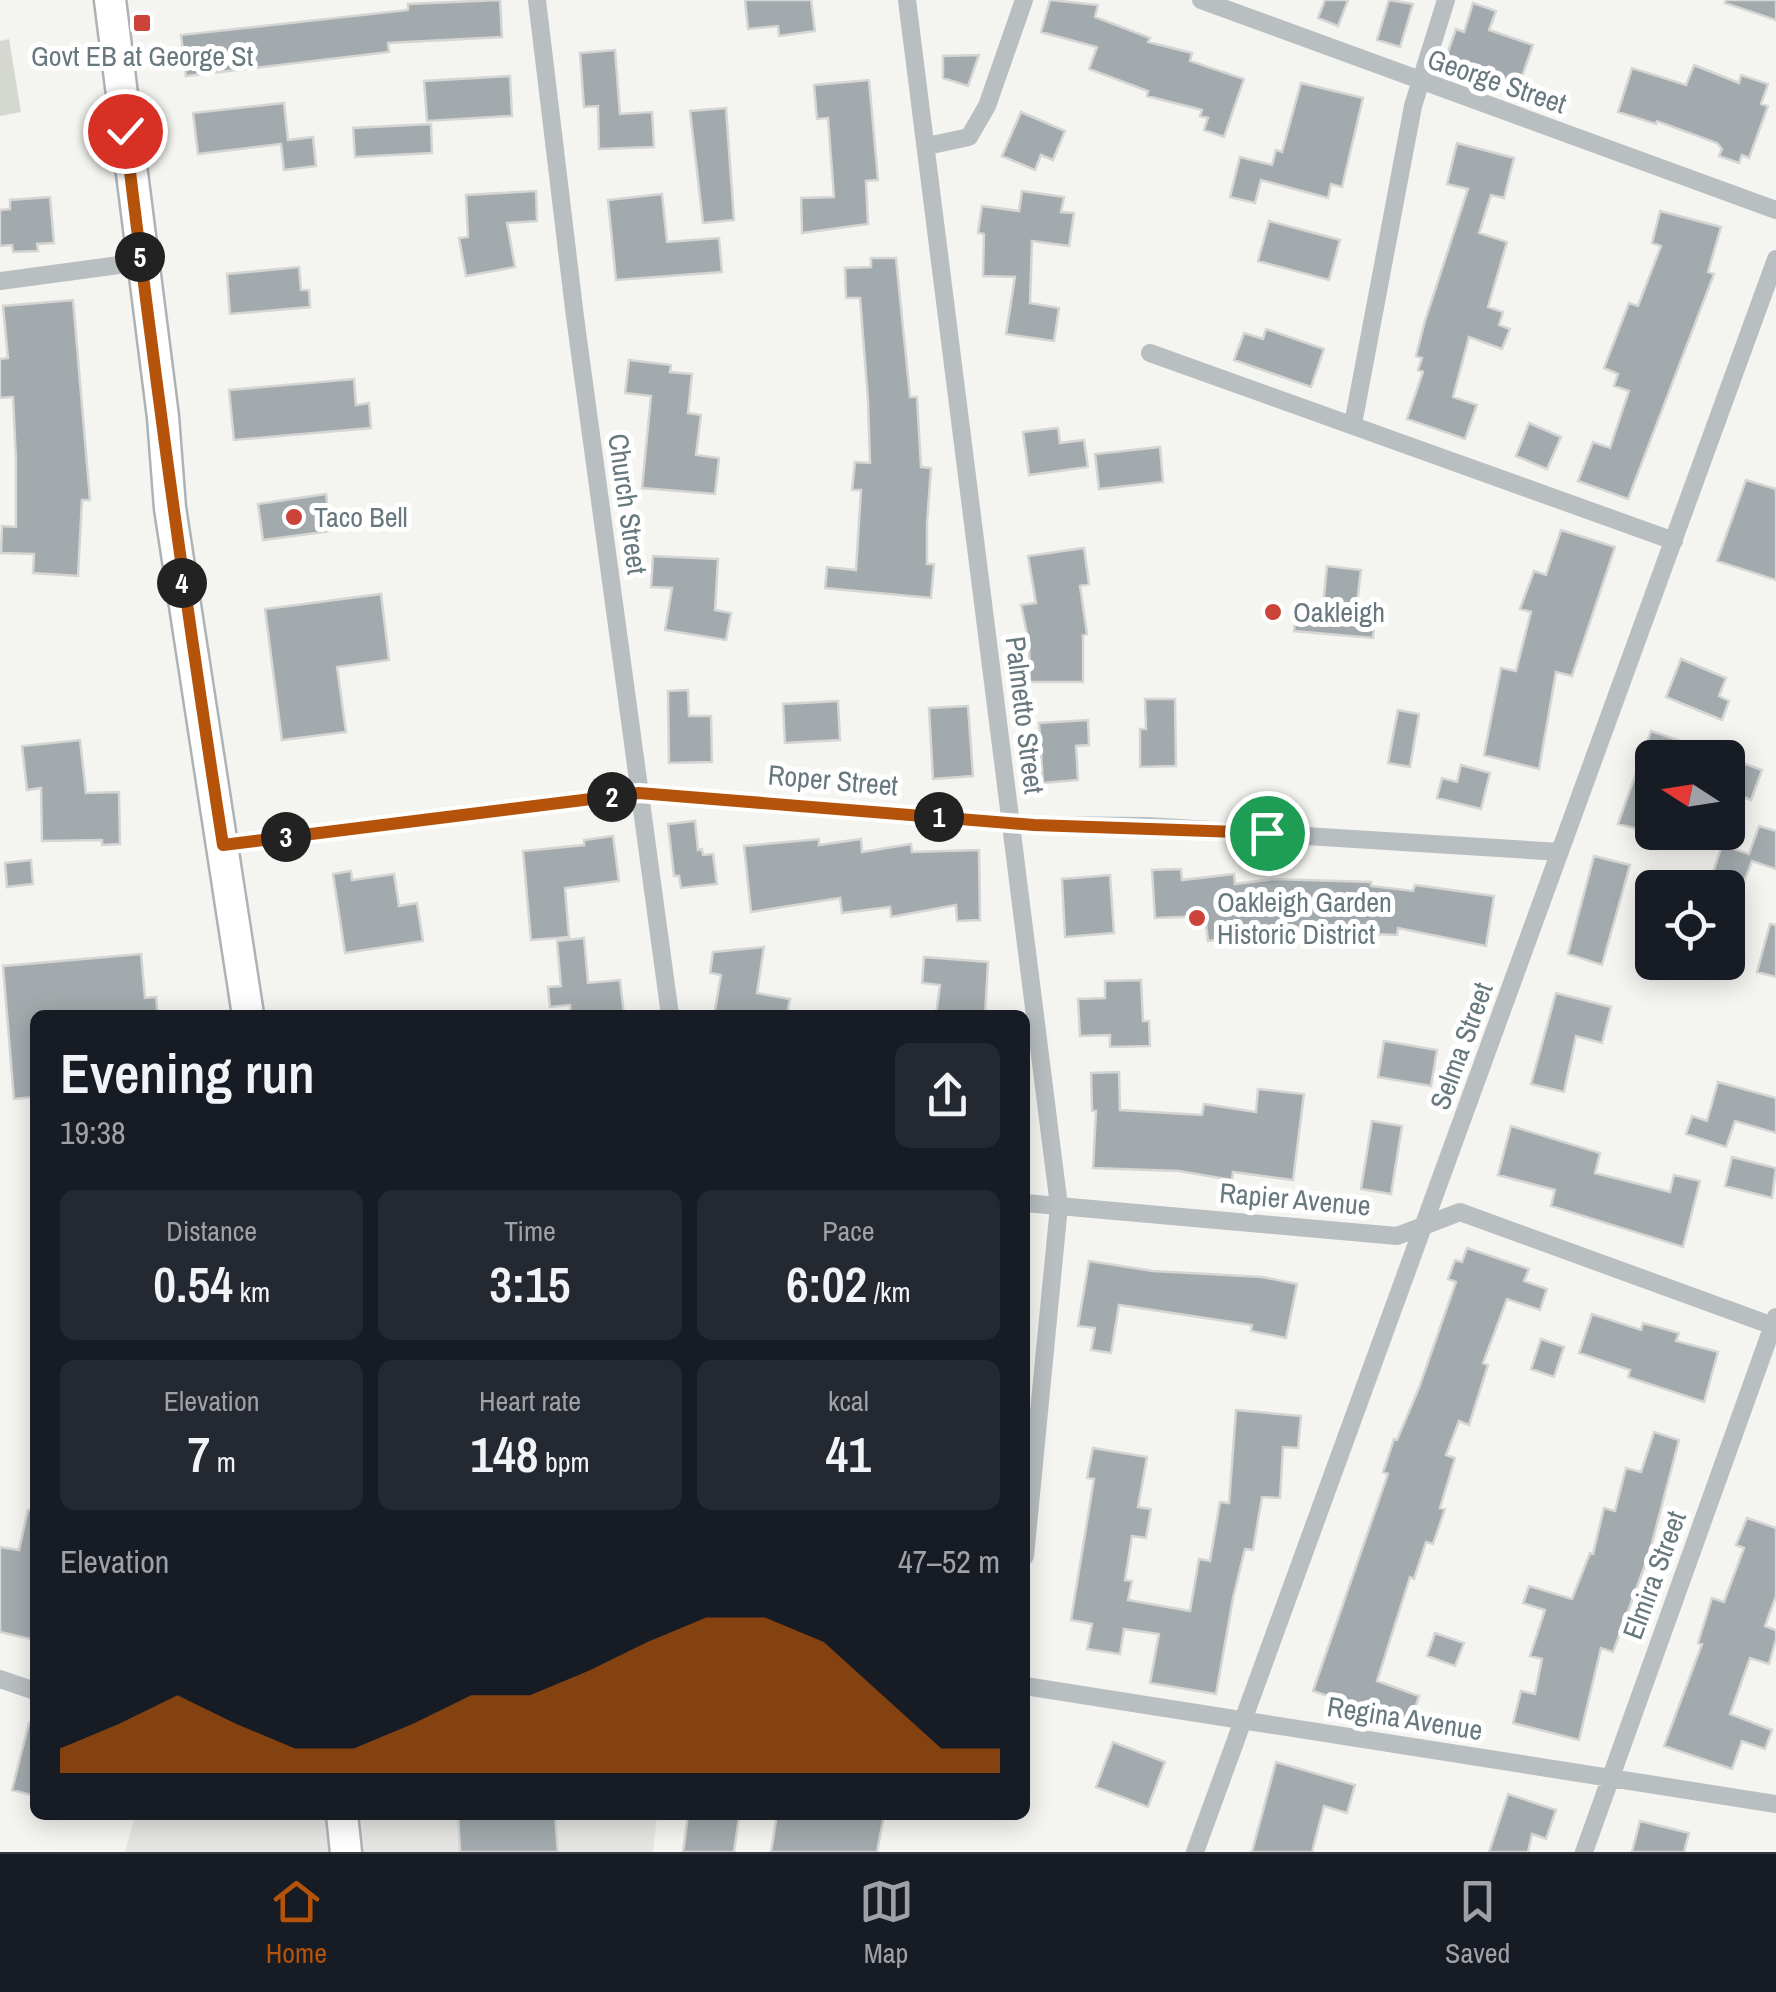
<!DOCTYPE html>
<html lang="en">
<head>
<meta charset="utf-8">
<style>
	body { margin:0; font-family:"Archivo Narrow",sans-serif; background:#242831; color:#f1f3f6; height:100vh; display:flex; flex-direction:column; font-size:38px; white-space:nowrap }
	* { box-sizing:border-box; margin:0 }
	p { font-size:32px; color:#9ea1a6 }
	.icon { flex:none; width:55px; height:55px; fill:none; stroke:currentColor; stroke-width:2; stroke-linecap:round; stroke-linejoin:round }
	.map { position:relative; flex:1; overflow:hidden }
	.drawer { position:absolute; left:30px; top:1010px; width:1000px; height:810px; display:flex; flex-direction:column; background:#171b24; border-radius:15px; box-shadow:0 5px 25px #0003 }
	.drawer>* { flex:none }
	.needle { width:65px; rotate:282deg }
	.tools { position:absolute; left:1635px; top:740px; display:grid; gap:20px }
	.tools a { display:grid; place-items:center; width:110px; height:110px; border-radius:15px; background:#171b24; box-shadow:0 5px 25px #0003; font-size:50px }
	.pin { position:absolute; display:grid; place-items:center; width:85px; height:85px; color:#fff; margin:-42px; border:5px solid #fff; border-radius:50%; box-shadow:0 2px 10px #0007 }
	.km { position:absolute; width:50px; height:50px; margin:-25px; border-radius:50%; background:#222; color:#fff; font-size:28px; line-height:50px; text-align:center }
	.round { display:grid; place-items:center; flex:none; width:105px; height:105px; border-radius:15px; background:#242831 }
	.summary { display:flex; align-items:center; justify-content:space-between; height:170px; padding:0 30px }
	h1 { font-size:55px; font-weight:600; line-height:75px }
	.stats { display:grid; grid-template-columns:repeat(3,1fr); gap:15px; height:170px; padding:10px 30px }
	.stats div { display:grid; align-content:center; border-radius:15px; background:#242831; text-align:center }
	.stats b { font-size:50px; font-weight:600 }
	.stats small { font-size:28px; font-weight:400 }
	.stats p { font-size:28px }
	.chart { height:280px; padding:20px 30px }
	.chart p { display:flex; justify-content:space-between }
	.chart svg { width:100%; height:180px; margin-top:10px; fill:#b45309; opacity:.7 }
	.dock { display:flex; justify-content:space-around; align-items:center; height:140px; border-top:2px solid #363941; background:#171b24; font-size:28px; color:#9ea1a6 }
	.dock a { display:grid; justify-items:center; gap:5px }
	.dock .selected { color:#b45309 }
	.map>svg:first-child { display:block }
	.built { fill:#e5e5e4 }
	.green { fill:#d5d8d1 }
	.building { fill:#a2aaad; stroke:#d5d5d4; stroke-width:2.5 }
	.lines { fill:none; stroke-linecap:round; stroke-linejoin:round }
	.major-casing { stroke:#adb2b4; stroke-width:35 }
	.minor { stroke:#b9bec0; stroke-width:18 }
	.major { stroke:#fff; stroke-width:30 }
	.route-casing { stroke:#fff; stroke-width:20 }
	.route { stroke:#b45309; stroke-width:12 }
	.poi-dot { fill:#cc4339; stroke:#fff; stroke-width:4 }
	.labels { text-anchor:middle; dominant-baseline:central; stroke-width:10; stroke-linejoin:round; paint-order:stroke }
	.poi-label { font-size:28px; fill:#67787e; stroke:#fff; text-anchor:start }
	.street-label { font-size:28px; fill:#67787e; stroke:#fff }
</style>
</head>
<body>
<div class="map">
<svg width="1776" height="1852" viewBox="0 0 1776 1852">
	<rect width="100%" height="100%" fill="#f4f4f1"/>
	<path class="built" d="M135,1815H657L653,1852H125Z"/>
	<path class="green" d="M9,39L21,112L0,116V41Z"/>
	<path class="building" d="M500,0L502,37L388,43L389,52L186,76L181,35L408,10V4Z
		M745,0H811L815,31L779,36L778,26L748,29Z
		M1050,0L1098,5L1095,17L1150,38L1148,42L1192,53L1190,61L1244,79L1224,137L1204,130L1208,118L1200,116L1202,110L1147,96L1148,91L1089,69L1097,47L1041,32Z
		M1325,0H1348L1338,26L1318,18Z
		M1389,0L1413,4L1400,47L1377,40Z
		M1726,0H1776V20L1725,3Z
		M1473,3L1496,11L1489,30L1533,45L1518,88L1488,77L1486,84L1442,69L1456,29L1464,32Z
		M615,50L620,114L652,112L654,147L599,149L598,106L584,107L580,53Z
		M979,55L968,86L943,78V56Z
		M1694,65L1739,83L1741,75L1768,84L1761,104L1768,106L1749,158L1742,155L1739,163L1719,156L1722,149L1717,143L1657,121L1656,124L1618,112L1632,68L1686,85Z
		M510,76L512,116L427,121L424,81Z
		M869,80L878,180L866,181L868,224L802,233L801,198L834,197L828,118L817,119L814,85Z
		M1301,83L1363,98L1342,187L1331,184L1328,198L1261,180L1255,203L1230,197L1240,157L1272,165L1276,150L1282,152Z
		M284,103L288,140L313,137L316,166L284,170L281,144L198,154L193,113Z
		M726,108L734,220L703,223L690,111Z
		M1021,112L1065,131L1053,160L1041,155L1035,170L1002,156Z
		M431,124L432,153L355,157L353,128Z
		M1457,143L1514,158L1504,198L1491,195L1479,233L1507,242L1488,307L1503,312L1499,325L1510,329L1502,349L1469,337L1453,397L1477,405L1465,439L1407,419L1423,372L1418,370L1422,358L1416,356L1425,321L1468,189L1447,184Z
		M536,191L537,221L507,223L515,267L466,276L459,238L468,237L466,195Z
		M1022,191L1064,197L1061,212L1074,213L1069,246L1032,241L1030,303L1059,308L1054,341L1006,334L1015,277L983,276L984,234L978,233L982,206L1019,211Z
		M662,194L667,242L719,238L722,272L616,280L608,200Z
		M50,197L54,243L37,244L38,251L13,252L12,245L0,246V210L10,209V200Z
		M1660,211L1721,227L1708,272L1714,274L1628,499L1578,481L1593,442L1610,448L1629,391L1614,386L1618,374L1604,368L1629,303L1638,306L1661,246L1652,243Z
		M1269,221L1340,240L1329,280L1258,261Z
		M871,258H896L910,397H917L921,467L931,468L927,523V564H934L931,598L825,588L827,567L856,570L861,490H852L855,462L870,463L868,400L860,298H846L845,268L871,267Z
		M299,267L301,290H309L310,307L230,314L227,274Z
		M73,300L90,500H82L78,576L33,573L34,554L1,553L2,526L16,527V460L13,397L0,398V359L8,358L3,306Z
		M1266,329L1324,349L1311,387L1234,360L1244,333L1263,339Z
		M629,360L671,365L670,372L692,374L688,413L701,415L696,455L719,458L715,494L642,488L651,396L625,393Z
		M354,379L356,405L369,403L371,428L234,440L229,390Z
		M1529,423L1561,437L1547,469L1516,456Z
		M1058,428L1060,443L1084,440L1088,467L1029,475L1023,432Z
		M1160,447L1163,482L1099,489L1095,454Z
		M1746,480L1776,489V580L1717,561Z
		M326,494L331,531L263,540L258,504Z
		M1561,530L1615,547L1572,676L1556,672L1539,769L1484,755L1501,668L1516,671L1531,612L1520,609L1534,571L1546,575Z
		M1084,548L1089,584L1080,586L1087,634L1083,635V682H1030L1029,643L1021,605L1036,603L1028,556Z
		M653,556L718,559L715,610L731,613L726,640L665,630L672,588L651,587Z
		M1327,566L1361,570L1356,611L1375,613L1373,638L1294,631L1297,604L1323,606Z
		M381,594L389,660L337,667L346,732L282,740L265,609Z
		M1681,659L1726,678L1719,696L1729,701L1722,720L1666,697Z
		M688,690L689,716H711L712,762L669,763L668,691Z
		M1145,699H1175L1176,766L1140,767V729H1146Z
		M838,701L840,740L785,743L783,704Z
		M968,706L973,776L933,779L929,708Z
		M1398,710L1419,714L1410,767L1388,763Z
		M1088,720L1089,745L1076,746L1078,780L1043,783L1039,723Z
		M1651,731L1690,744L1686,758H1652V833L1618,824Z
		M80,740L86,793L119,792L120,844L102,845V840L42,841L41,788L27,790L22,746Z
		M1734,760L1762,770L1751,800L1728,791Z
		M1461,765L1490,773L1481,809L1437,798L1442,778L1457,782Z
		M695,821L698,850L702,849L703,855L713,854L717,884L681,888L679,876H674L668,824Z
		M1759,826L1776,831V869L1752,861L1728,924V888H1708L1722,845L1749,854Z
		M613,836L619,881L565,888L569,937L531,940L523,851L584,845V840Z
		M819,839V845L861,839L862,852L911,844L912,852L979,850L980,920L957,921L956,905L891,917L890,907L842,913L840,898L751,912L744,846Z
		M1594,856L1630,865L1602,965L1568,954Z
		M31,860L33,884L7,887L5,863Z
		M1181,869L1182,880L1234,874L1235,884L1273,879L1371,882V886L1413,891L1415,885L1494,896L1486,946L1398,928L1397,935L1334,932V946L1301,945V927L1208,941L1205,916L1155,918L1152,870Z
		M351,871L352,880L394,874L399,906L417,903L423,941L345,953L333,874Z
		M1110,875L1114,933L1065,937L1062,879Z
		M1770,924L1776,925V977L1757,972Z
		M584,938L588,983L620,980L624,1015H571L570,1005L550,1007L548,987L561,986L557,941Z
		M764,947L757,993L790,999L787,1015H714L721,975L710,973L713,952Z
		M141,954L145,998L156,997L158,1015H35V1097L14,1099L3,966Z
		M924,957L988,962L985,1015H936L940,985L922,983Z
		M1141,980L1143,1021H1149L1150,1046L1110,1047V1035L1080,1036L1078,999L1105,998V981Z
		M1556,993L1611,1007L1602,1043L1576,1036L1564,1092L1531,1084Z
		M1384,1041L1437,1050L1431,1086L1378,1077Z
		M1119,1072L1120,1110L1202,1115L1204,1104L1256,1112L1258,1089L1304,1094L1293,1180L1233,1172L1232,1180L1179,1171L1093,1168L1096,1111H1092L1091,1073Z
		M1718,1082L1776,1098V1133L1735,1121L1726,1147L1686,1134L1692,1116L1707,1121Z
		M1372,1121L1402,1126L1391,1194L1361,1189Z
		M1511,1126L1600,1153L1595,1173L1670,1192L1674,1175L1700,1181L1683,1247L1551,1206L1555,1190L1498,1175Z
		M1732,1157L1776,1168L1772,1198L1725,1186Z
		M1467,1248L1529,1269L1524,1281L1547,1289L1540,1310L1507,1299L1483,1363L1488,1365L1469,1425L1459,1421L1446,1455L1455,1458L1440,1508L1445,1509L1433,1544L1426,1542L1414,1579L1410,1577L1377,1681L1419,1696L1410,1724L1313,1691L1388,1474L1383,1472L1394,1439L1397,1440L1419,1388L1456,1282L1448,1279L1455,1260L1462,1262Z
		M1089,1261L1153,1271L1262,1277L1297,1284L1286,1338L1251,1331L1252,1325L1119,1305L1111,1353L1091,1350L1095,1328L1078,1326Z
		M1592,1314L1641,1330L1643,1323L1679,1333L1676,1341L1718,1352L1704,1402L1628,1377L1630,1370L1579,1353Z
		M1541,1339L1564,1347L1554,1377L1531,1369Z
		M1236,1410L1301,1416L1298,1448L1283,1447L1280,1498L1262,1497L1253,1550L1245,1549L1233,1598L1216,1694L1150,1683L1159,1634L1124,1629L1120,1654L1087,1649L1092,1624L1071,1620L1094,1479L1087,1478L1093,1448L1147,1457L1138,1507L1151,1509L1146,1538L1132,1536L1125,1580L1132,1581L1128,1600L1190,1611L1199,1559L1210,1561L1220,1502L1229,1503Z
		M1654,1432L1679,1440L1649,1554L1613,1652L1601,1648L1579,1740L1513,1723L1521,1691L1535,1694L1542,1659L1530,1656L1545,1610L1523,1603L1529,1586L1572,1599L1590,1553L1593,1554L1604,1508L1615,1511L1626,1468L1641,1472Z
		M28,1510L35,1511V1640L0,1632V1547L19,1550Z
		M1747,1518L1776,1528V1596L1765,1626L1776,1630V1639L1769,1664L1750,1658L1730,1714L1772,1730L1765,1749L1742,1741L1732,1769L1664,1746L1702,1644L1698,1643L1712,1598L1724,1602L1744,1548L1736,1545Z
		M1435,1633L1464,1643L1455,1666L1427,1656Z
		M29,1723H35V1796L12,1790Z
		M1113,1742L1165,1762L1148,1807L1096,1787Z
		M1276,1762L1355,1785L1347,1813L1324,1806L1312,1852H1252Z
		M1508,1794L1556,1810L1546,1839L1532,1834L1528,1852H1489Z
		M458,1815H555L558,1852H460Z
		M688,1815L739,1817L734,1852H683Z
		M777,1815H884L877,1852H771Z
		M1640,1821L1689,1833L1684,1852H1632Z"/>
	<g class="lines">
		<g class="major-casing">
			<path id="major" d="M110,0L163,417L170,508L248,1015
				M342,1815L346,1852"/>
		</g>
		<path class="minor" d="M537,0L575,317L670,1015
			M907,0L1059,1206L1025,1556
			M1201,0L1776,210
			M927,146L969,137L987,106L1024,0
			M0,281L141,262
			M1150,353L1674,541
			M1353,424L1413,106L1446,0
			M223,845L639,793L1033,825L1148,826L1560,852
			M1025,1203L1397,1236L1460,1212L1776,1327
			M0,1679L35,1691
			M1025,1686L1776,1804
			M1195,1852L1776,259
			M1584,1852L1776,1317"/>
		<use href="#major" class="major"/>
	</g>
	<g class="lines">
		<g class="route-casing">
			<path id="route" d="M125,131C154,370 186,608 223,845L639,793L1034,825L1267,833"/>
		</g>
		<use href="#route" class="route"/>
	</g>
	<g class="poi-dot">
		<rect x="132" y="13" width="20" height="20" rx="5"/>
		<circle cx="294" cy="517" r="10"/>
		<circle cx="1273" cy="612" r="10"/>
		<circle cx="1197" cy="918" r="10"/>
	</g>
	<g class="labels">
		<g class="poi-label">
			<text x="142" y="56" text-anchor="middle">Govt EB at George St</text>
			<text x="314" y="517">Taco Bell</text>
			<text x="1293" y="612">Oakleigh</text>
			<text x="1217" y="902">Oakleigh Garden<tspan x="1217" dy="32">Historic District</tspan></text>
		</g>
		<g class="street-label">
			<text transform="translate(1497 81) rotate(19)">George Street</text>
			<text transform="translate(628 504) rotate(82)">Church Street</text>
			<text transform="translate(1025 715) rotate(83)">Palmetto Street</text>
			<text transform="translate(833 780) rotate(5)">Roper Street</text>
			<text transform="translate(1461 1046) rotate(-70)">Selma Street</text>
			<text transform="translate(1295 1199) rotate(5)">Rapier Avenue</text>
			<text transform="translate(1654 1575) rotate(-70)">Elmira Street</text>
			<text transform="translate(1405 1718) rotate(9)">Regina Avenue</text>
		</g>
	</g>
</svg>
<div class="tools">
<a><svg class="needle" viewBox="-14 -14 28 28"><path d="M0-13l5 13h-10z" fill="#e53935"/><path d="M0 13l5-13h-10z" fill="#9ea1a6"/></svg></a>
<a><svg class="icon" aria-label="locate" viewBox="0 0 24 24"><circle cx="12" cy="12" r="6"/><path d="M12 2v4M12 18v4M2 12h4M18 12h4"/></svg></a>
</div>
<div class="pin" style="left:1267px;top:833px;background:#1e9e55"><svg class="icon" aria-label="arrive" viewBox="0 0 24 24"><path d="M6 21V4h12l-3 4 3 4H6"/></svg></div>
<div class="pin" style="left:125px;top:131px;background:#d93025"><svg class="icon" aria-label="check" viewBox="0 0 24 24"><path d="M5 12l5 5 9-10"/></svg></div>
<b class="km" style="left:939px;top:817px">1</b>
<b class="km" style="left:612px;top:797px">2</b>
<b class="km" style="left:286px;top:837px">3</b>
<b class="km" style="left:182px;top:583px">4</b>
<b class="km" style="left:140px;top:257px">5</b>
<section class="drawer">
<div class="summary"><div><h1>Evening run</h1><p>19:38</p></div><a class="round"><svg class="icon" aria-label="share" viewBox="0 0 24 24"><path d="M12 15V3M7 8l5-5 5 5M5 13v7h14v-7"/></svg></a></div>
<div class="stats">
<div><p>Distance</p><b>0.54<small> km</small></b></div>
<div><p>Time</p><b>3:15</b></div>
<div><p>Pace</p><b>6:02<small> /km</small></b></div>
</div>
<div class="stats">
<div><p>Elevation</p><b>7<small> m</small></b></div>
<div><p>Heart rate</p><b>148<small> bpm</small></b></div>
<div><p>kcal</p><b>41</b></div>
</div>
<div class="chart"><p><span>Elevation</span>47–52 m</p>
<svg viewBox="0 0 160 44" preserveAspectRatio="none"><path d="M0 44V38L10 32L20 25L30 32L40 38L50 38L60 32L70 25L80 25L90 19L100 12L110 6L120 6L130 12L140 25L150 38L160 38V44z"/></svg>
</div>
</section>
</div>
<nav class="dock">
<a class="selected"><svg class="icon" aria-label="home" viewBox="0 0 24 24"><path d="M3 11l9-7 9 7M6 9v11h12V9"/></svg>Home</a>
<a><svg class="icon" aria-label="map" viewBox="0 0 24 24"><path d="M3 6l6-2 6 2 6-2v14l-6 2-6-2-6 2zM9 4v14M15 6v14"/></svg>Map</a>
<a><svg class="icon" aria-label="saved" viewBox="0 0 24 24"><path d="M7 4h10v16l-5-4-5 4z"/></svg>Saved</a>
</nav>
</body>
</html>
